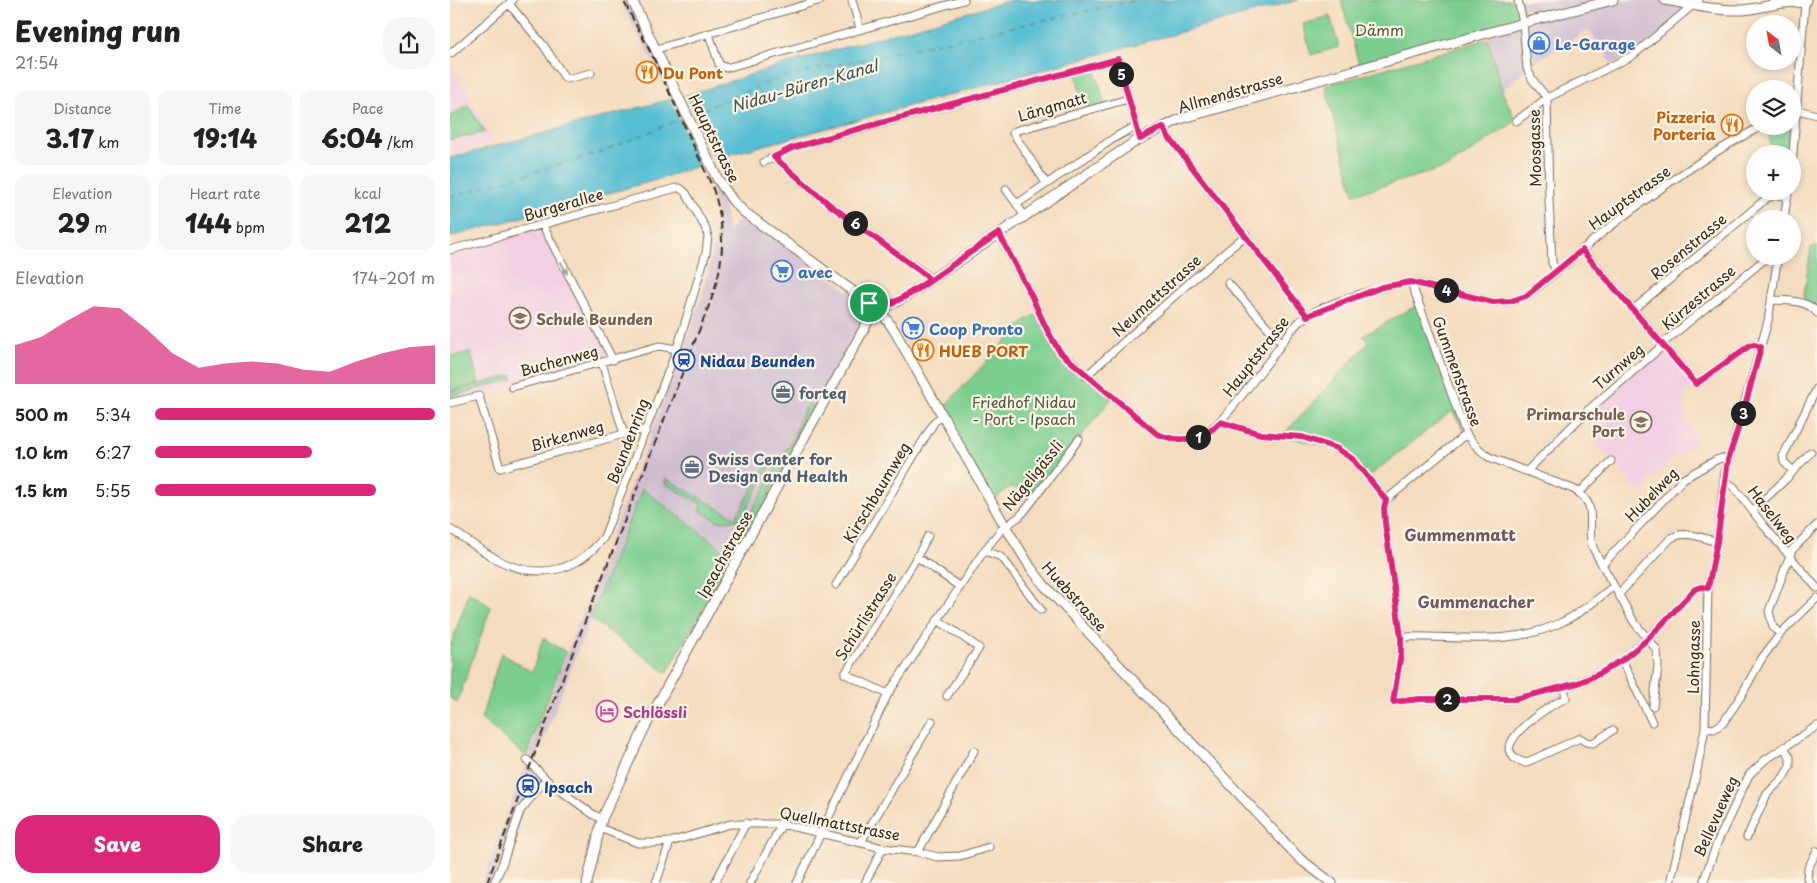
<!DOCTYPE html>
<html lang="en">
<head>
<meta charset="utf-8">
<style>
	body { margin:0; font-family:"Playpen Sans",sans-serif; background:#f6f6f6; color:#222; height:100vh; display:flex; flex-direction:column; font-size:19px; white-space:nowrap }
	* { box-sizing:border-box; margin:0 }
	p { font-size:16px; color:#767676 }
	.icon { flex:none; width:28px; height:28px; fill:none; stroke:currentColor; stroke-width:2; stroke-linecap:round; stroke-linejoin:round }
	.map { position:relative; flex:1; overflow:hidden }
	.side { display:flex; flex-direction:column; background:#fff; width:450px }
	.side>* { flex:none }
	.needle { width:32px; rotate:329deg }
	.fabs { position:absolute; left:1296px; top:15px; display:grid; gap:10px }
	.fabs a { display:grid; place-items:center; width:55px; height:55px; border-radius:50%; background:#fff; box-shadow:0 2px 8px #0003; font-size:25px }
	.pin { position:absolute; display:grid; place-items:center; width:42px; height:42px; color:#fff; margin:-21px; border:2px solid #fff; border-radius:50%; box-shadow:0 1px 5px #0007 }
	.km { position:absolute; width:25px; height:25px; margin:-12px; border-radius:50%; background:#222; color:#fff; font-size:14px; line-height:25px; text-align:center }
	.round { display:grid; place-items:center; flex:none; width:52px; height:52px; border-radius:20px; background:#f6f6f6 }
	.head { display:flex; align-items:center; justify-content:space-between; height:85px; padding:0 15px }
	h1 { font-size:28px; font-weight:800; line-height:38px }
	.metrics { display:grid; grid-template-columns:repeat(3,1fr); gap:8px; height:85px; padding:5px 15px }
	.metrics div { display:grid; align-content:center; border-radius:12px; background:#f6f6f6; text-align:center }
	.metrics b { font-size:25px; font-weight:800 }
	.metrics small { font-size:14px; font-weight:400 }
	.metrics p { font-size:14px }
	.chart { height:140px; padding:10px 15px }
	.chart p { display:flex; justify-content:space-between }
	.chart svg { width:100%; height:90px; margin-top:5px; fill:#db2777; opacity:.7 }
	.cta { display:flex; gap:10px; margin-top:auto; padding:10px 15px }
	.cta a { flex:1; height:58px; border-radius:20px; background:#db2777; color:#fff; font-size:20px; font-weight:800; line-height:58px; text-align:center }
	.cta a+a { background:#f6f6f6; color:#222 }
	ul { padding:0 15px; list-style:none; font-size:16px }
	li { display:grid; grid-template-columns:80px 60px 1fr; align-items:center; height:38px }
	li i { height:12px; border-radius:6px; background:#db2777 }
	main { display:flex; flex:1; min-height:0 }
	.map>svg:first-child { display:block }
	.built { fill:#f2cfe2 }
	.industrial { fill:#cfbdd0 }
	.green { fill:#7cce8f; stroke:#5c7c56 }
	.water { fill:#56bed3; stroke:#487478 }
	.pier { fill:#f4dcbe }
	.lines { fill:none; stroke-linecap:round; stroke-linejoin:round }
	.ferry { stroke:#435654; stroke-width:1; stroke-dasharray:6 5; stroke-linecap:butt }
	.minor-casing { stroke:#7c6856; stroke-width:9 }
	.major-casing { stroke:#7c6856; stroke-width:11 }
	.minor { stroke:#fff; stroke-width:7 }
	.major { stroke:#fff; stroke-width:9 }
	.rail { stroke:#3b2a1e; stroke-width:2; stroke-dasharray:8 4; stroke-linecap:butt }
	.oneway { fill:#a79f9a }
	.route-casing { stroke:#fff; stroke-width:10 }
	.route { stroke:#db2777; stroke-width:6 }
	.labels { text-anchor:middle; dominant-baseline:central; stroke-width:4.5; stroke-linejoin:round; paint-order:stroke }
	.park-label { font-size:15px; fill:#4e5b40; stroke:#fcf5e5 }
	.shop-label { font-size:15px; font-weight:bold; fill:#366cbe; stroke:#fcf5e5; text-anchor:start }
	.food-label { font-size:15px; font-weight:bold; fill:#c56008; stroke:#fcf5e5; text-anchor:start }
	.street-label { font-size:15px; fill:#3b2a1e; stroke:#fcf5e5 }
	.education-label { font-size:15px; font-weight:bold; fill:#785e54; stroke:#fcf5e5; text-anchor:start }
	.transit-label { font-size:15px; font-weight:bold; fill:#164399; stroke:#fcf5e5; text-anchor:start }
	.service-label { font-size:15px; font-weight:bold; fill:#4e5e75; stroke:#fcf5e5; text-anchor:start }
	.hotel-label { font-size:15px; font-weight:bold; fill:#b23c85; stroke:#fcf5e5; text-anchor:start }
	.water-label { font-size:16px; font-style:italic; fill:#435654; stroke:#fcf5e5 }
	.neighbourhood-label { font-size:16px; font-weight:bold; fill:#6e5865; stroke:#fcf5e5 }
</style>
</head>
<body>
<main>
<section class="side">
<div class="head"><div><h1>Evening run</h1><p>21:54</p></div><a class="round"><svg class="icon" aria-label="share" viewBox="0 0 24 24"><path d="M12 15V3M7 8l5-5 5 5M5 13v7h14v-7"/></svg></a></div>
<div class="metrics">
<div><p>Distance</p><b>3.17<small> km</small></b></div>
<div><p>Time</p><b>19:14</b></div>
<div><p>Pace</p><b>6:04<small> /km</small></b></div>
</div>
<div class="metrics">
<div><p>Elevation</p><b>29<small> m</small></b></div>
<div><p>Heart rate</p><b>144<small> bpm</small></b></div>
<div><p>kcal</p><b>212</b></div>
</div>
<div class="chart"><p><span>Elevation</span>174–201 m</p>
<svg viewBox="0 0 160 44" preserveAspectRatio="none"><path d="M0 44V25L10 21L20 13L30 6L40 7L50 17L60 29L70 36L80 34L90 33L100 34L110 37L120 38L130 33L140 29L150 26L160 25V44z"/></svg>
</div>
<ul>
<li><b>500 m</b>5:34<i style="width:100%"></i></li>
<li><b>1.0 km</b>6:27<i style="width:56%"></i></li>
<li><b>1.5 km</b>5:55<i style="width:79%"></i></li>
</ul>
<div class="cta"><a>Save</a><a>Share</a></div>
</section>
<div class="map">
<svg width="1367" height="883" viewBox="0 0 1367 883">
	<rect width="100%" height="100%" fill="#fcf5e5"/>
	<filter id="ink" filterUnits="userSpaceOnUse"><feTurbulence type="fractalNoise" baseFrequency=".02" numOctaves="2"/><feDisplacementMap in="SourceGraphic" scale="10" xChannelSelector="R" yChannelSelector="G"/><feConvolveMatrix kernelMatrix="1 2 1 2 8 2 1 2 1" color-interpolation-filters="sRGB"/></filter>
	<filter id="wash" filterUnits="userSpaceOnUse"><feTurbulence type="fractalNoise" baseFrequency=".0096" numOctaves="4" result="noise"/><feDisplacementMap in="SourceGraphic" scale="20" xChannelSelector="R" yChannelSelector="G"/><feGaussianBlur stdDeviation="1.12" result="paint"/><feColorMatrix in="noise" values="0 0 0 0 0 0 0 0 0 0 0 0 0 0 0 0 0 1.4 0 .05"/><feComposite in="paint" operator="in"/></filter>
	<g filter="url(#wash)">
		<rect width="100%" height="100%" fill="#f4dcbe"/>
		<path class="built" d="M0,60L44,142L0,154Z
			M92,224L163,360L0,403V250Z
			M1212,344L1246,384L1230,402L1246,443L1223,458L1190,492L1144,442L1152,431L1136,412Z"/>
		<path class="industrial" d="M1068,0H1249L1208,35L1163,65L1138,29L1080,66L1052,91L1038,39Z
			M171,3L181,8L218,83L214,84L200,56Z
			M261,175L274,206L278,232L294,212L417,305V310L419,314L287,558L191,489L85,762L96,779L78,799L44,883H32L123,636L159,548V540L164,529L239,335L252,296L267,233L266,207L257,177Z"/>
		<path class="green" d="M891,0H1068L1072,20L909,64Z
			M880,16L889,47L861,55L853,24Z
			M1038,39L1052,91L1066,121L998,167L904,194L875,86Z
			M644,67L655,104L635,109L625,72Z
			M18,105L35,132L0,140V116Z
			M1322,126L1342,128L1340,136V154H1323L1317,129Z
			M1367,245V309L1363,304L1353,301L1361,248Z
			M969,304L1016,434L1002,411L918,477L886,448L832,436L918,343L913,336Z
			M588,314L603,343L662,398L629,439L582,502L566,488L559,487L545,499L490,411L576,320Z
			M20,352L29,383L0,391V357Z
			M62,375L63,379L0,397V392Z
			M359,404L364,407L336,463L292,542L286,547H282L279,542L280,538L295,523L344,436L355,407Z
			M317,463L320,467L290,520L268,521L250,511L253,505L214,483L216,479L286,518Z
			M192,489L278,553L280,559L217,673L140,618Z
			M19,592L41,607L7,703L0,698V648Z
			M93,638L116,652L76,756L31,719L51,653L82,672Z"/>
		<path class="water" d="M561,0H849L282,154L213,178L0,237V158L244,93L328,66Z"/>
		<path class="pier" d="M234,93L266,162L252,166L219,96Z"/>
		<g class="lines">
			<path class="ferry" d="M242,114L331,77L688,0
				M0,197L152,152L233,118"/>
		</g>
	</g>
	<g filter="url(#ink)">
		<g class="lines">
			<g class="minor-casing">
				<path id="minor" d="M402,0L410,29
					M1068,0L1073,23L1077,68L1082,79L1097,98L1099,200L1102,263L1107,271
					M59,4L94,46L115,78L117,79L141,73
					M259,34L269,64L276,68L514,0
					M207,49L371,0
					M0,54L63,0
					M1348,110L1367,115
					M1066,121L1097,98L1182,56L1249,0
					M713,127L718,136L857,316
					M324,157L380,205L475,274L480,280
					M314,162L342,148L363,142L668,59L690,139
					M1342,165L1355,3
					M596,183L563,133L565,131L678,99
					M556,189L570,209L574,216
					M567,204C593,186 619,169 645,151C658,143 671,131 686,128
					M1334,219L1338,191
					M92,224L163,360
					M549,233C558,254 570,274 581,295C591,315 597,335 611,353L707,434C747,450 766,428 789,399C800,385 811,371 822,357C831,345 839,331 850,321C867,306 944,280 968,283L1043,302L1061,301L1076,296C1104,276 1129,251 1156,230C1204,192 1257,154 1312,126
					M1132,249L1246,384L1299,346L1305,345L1311,347
					M0,250L226,188H230L236,193L255,227L258,236L256,253L227,349L154,537C128,571 91,580 52,562C34,553 17,540 0,529
					M961,282L1016,434C1023,444 1029,450 1039,457L1123,489C1153,506 1133,526 1144,550L1184,622L1207,650L1208,667L1203,706
					M778,283L832,343
					M1321,300C1337,301 1357,299 1367,313
					M1183,310L1317,198L1326,195L1338,196
					M152,363L174,434
					M636,376L740,282L796,235
					M62,387L209,346L227,349
					M0,403L29,396L50,468L174,434L190,430L196,431
					M770,422L811,434L852,437L886,448L904,460L936,500
					M1077,471L1136,412L1210,348L1212,344L1315,259L1328,256
					M1343,471L1334,462L1333,456L1367,388
					M1275,481L1284,487L1314,526L1367,588
					M1130,492L1161,461
					M936,500L934,508L935,523L951,637V653L943,702L970,699H1065L1128,683L1149,674L1172,660L1197,639L1245,589L1251,587H1258
					M936,500L1016,434
					M1302,511L1335,480L1361,452
					M534,551L549,556L554,560L591,610
					M467,557L478,536
					M1152,565L1233,479L1266,460L1272,458L1278,460
					M386,585L485,421L493,416
					M1169,594L1220,539C1234,529 1252,538 1267,542
					M488,620L529,648L497,696
					M1330,634L1323,627L1319,611L1342,550L1367,525
					M951,637C1004,635 1060,647 1110,623C1130,614 1147,599 1164,586
					M1172,660L1202,722
					M1114,688L1116,698C1099,706 1061,730 1059,750L1064,758L1075,763L1130,738L1136,742L1143,743L1163,730
					M438,694L395,674L467,557L510,587
					M1255,728L1264,729L1273,723L1291,696L1312,658L1330,634L1367,598
					M77,760L100,783L144,815L152,819
					M150,828L188,843H204L220,842L280,824H332L433,848L468,852L488,857L510,856L539,847
					M1297,837L1317,794L1333,778L1340,766V757L1334,747
					M411,842L482,721
					M468,852L524,751
					M44,883L52,865L70,811L96,779
					M206,883L220,842
					M265,883L296,823
					M300,883L332,824
					M347,883L438,694L534,551L551,530L570,516L577,508L629,439
					M415,883L433,848
					M1220,883L1247,771L1255,728L1258,587L1267,542L1275,472L1318,321L1328,256
					M1253,883L1267,843L1299,775L1315,760L1367,726
					M1360,883L1357,878L1358,868L1367,851"/>
			</g>
			<g class="major-casing">
				<path id="major" d="M182,0L267,178L283,201L294,212L419,303
					M1215,0C1241,5 1267,11 1293,10C1314,8 1333,0 1355,3L1356,0
					M419,303L425,301L432,305L442,304L457,296L686,141L730,119L1073,23L1163,0
					M432,313L444,330L555,526L581,568L594,585L835,843L850,859L882,883
					M137,883L152,819L194,729L421,316"/>
			</g>
			<use href="#minor" class="minor"/>
			<use href="#major" class="major"/>
			<path class="rail" d="M37,883L107,693L261,300C275,262 276,225 262,186L204,59L173,0"/>
		</g>
		<defs><path id="oneway-solid" d="M-6-.8H1V-3.2L6.5 0L1 3.2V.8H-6Z" transform="scale(1.25)"/></defs>
		<use class="oneway" href="#oneway-solid" transform="translate(114 268) rotate(63)"/>
	</g>
	<g class="lines" filter="url(#ink)">
		<g class="route-casing">
			<path id="route" d="M419,303L417,310C418,315 422,318 428,316L433,310L432,305C455,301 475,284 494,271C512,258 531,245 549,233C559,254 570,274 581,295C591,316 597,334 611,353L707,434C729,443 753,441 770,422L811,434L852,437L886,448L904,460L936,500L934,508L935,523L951,637V653L943,702L970,699H1065L1128,683L1149,674L1172,660L1198,639L1245,589L1251,587L1258,588L1267,542L1278,460L1294,410L1311,347L1305,345L1299,346L1246,384L1132,250L1076,296L1061,301L1043,302L961,282L932,287L857,316L718,136L713,127L690,139L668,59L401,131L342,148L324,157L380,205L474,274L480,280L442,304L432,305L425,300L419,303"/>
		</g>
		<use href="#route" class="route"/>
	</g>
	<defs>
		<g id="shop-ring" transform="scale(1.125)"><circle r="9.5" fill="#fcf5e5" stroke="#3f7fe0" stroke-width="1.5"/><path d="M-5-2.5h2.3a2.7 3.5 0 0 1 5.4 0H5L5.5 6h-11ZM-1.5-2.5h3a1.5 2.3 0 0 0-3 0Z" fill="#3f7fe0"/></g>
		<g id="restaurant-ring" transform="scale(1.125)"><circle r="9.5" fill="#fcf5e5" stroke="#e8710a" stroke-width="1.5"/><path d="M-5-6h1v4h1v-4h1v4h1v-4h1v5L-1.5 .5V6h-2V.5L-5-1ZM5-6V6H3V1.5H1.5Q1.5-4 5-6Z" fill="#e8710a"/></g>
		<g id="supermarket-ring" transform="scale(1.125)"><circle r="9.5" fill="#fcf5e5" stroke="#3f7fe0" stroke-width="1.5"/><path d="M-6-5.5h2.5l.6 2H6L4.5 2H-2.5L-4.4-4H-6ZM-1.5 3.2a1.3 1.3 0 1 0 .1 0ZM3 3.2a1.3 1.3 0 1 0 .1 0Z" fill="#3f7fe0"/></g>
		<g id="school-ring" transform="scale(1.125)"><circle r="9.5" fill="#fcf5e5" stroke="#8d6e63" stroke-width="1.5"/><path d="M0-5L7-2L0 1L-7-2ZM-4 1L0 2.5L4 1V4Q0 6-4 4Z" fill="#8d6e63"/></g>
		<g id="station-ring" transform="scale(1.125)"><circle r="9.5" fill="#fcf5e5" stroke="#1a4fb4" stroke-width="1.5"/><path d="M-3-6H3Q5-6 5-4V2Q5 4 3 4L4.5 6H3L1.5 4h-3L-3 6H-4.5L-3 4Q-5 4-5 2V-4Q-5-6-3-6ZM-3.5-4v3h7v-3ZM-3.5 1v1.5H-2V1ZM2 1v1.5H3.5V1Z" fill="#1a4fb4"/></g>
		<g id="office-ring" transform="scale(1.125)"><circle r="9.5" fill="#fcf5e5" stroke="#5c6f8a" stroke-width="1.5"/><path d="M-6-3h4V-5.5h4V-3h4V5H-6ZM-1-4.5V-3h2v-1.5ZM-6 0V1H6V0Z" fill="#5c6f8a"/></g>
		<g id="hotel-ring" transform="scale(1.125)"><circle r="9.5" fill="#fcf5e5" stroke="#d1479c" stroke-width="1.5"/><path d="M-6-4.5h1.5V1H6V5H4.5V3h-9V5H-6ZM-4 0a1.8 1.8 0 1 1 3.6 0ZM.5 0V-2.5h3Q6-2.5 6 0Z" fill="#d1479c"/></g>
	</defs>
	<g fill-rule="evenodd">
		<use href="#shop-ring" x="1089" y="43"/>
		<use href="#restaurant-ring" x="197" y="72"/>
		<use href="#restaurant-ring" x="1282" y="125"/>
		<use href="#supermarket-ring" x="332" y="271"/>
		<use href="#school-ring" x="70" y="318"/>
		<use href="#supermarket-ring" x="463" y="328"/>
		<use href="#restaurant-ring" x="473" y="350"/>
		<use href="#station-ring" x="234" y="360"/>
		<use href="#office-ring" x="333" y="392"/>
		<use href="#school-ring" x="1191" y="422"/>
		<use href="#office-ring" x="242" y="467"/>
		<use href="#hotel-ring" x="157" y="711"/>
		<use href="#station-ring" x="78" y="786"/>
	</g>
	<g class="labels">
		<g class="park-label">
			<text x="929" y="29">Dämm</text>
			<text x="574" y="401">Friedhof Nidau<tspan x="574" dy="17">- Port - Ipsach</tspan></text>
		</g>
		<g class="shop-label">
			<text x="1105" y="43">Le-Garage</text>
			<text x="348" y="271">avec</text>
			<text x="479" y="328">Coop Pronto</text>
		</g>
		<g class="food-label">
			<text x="213" y="72">Du Pont</text>
			<text x="1266" y="116" text-anchor="end">Pizzeria<tspan x="1266" dy="17">Porteria</tspan></text>
			<text x="489" y="350">HUEB PORT</text>
		</g>
		<g class="street-label">
			<text transform="translate(780 92) rotate(-16)">Allmendstrasse</text>
			<text transform="translate(602 106) rotate(-16)">Längmatt</text>
			<text transform="translate(265 138) rotate(64)">Hauptstrasse</text>
			<text transform="translate(1084 148) rotate(-91)">Moosgasse</text>
			<text transform="translate(1179 197) rotate(-36)">Hauptstrasse</text>
			<text transform="translate(113 204) rotate(-16)">Burgerallee</text>
			<text transform="translate(1238 246) rotate(-40)">Rosenstrasse</text>
			<text transform="translate(706 295) rotate(-42)">Neumattstrasse</text>
			<text transform="translate(1248 297) rotate(-40)">Kürzestrasse</text>
			<text transform="translate(805 356) rotate(-52)">Hauptstrasse</text>
			<text transform="translate(109 360) rotate(-15)">Buchenweg</text>
			<text transform="translate(1168 366) rotate(-41)">Turnweg</text>
			<text transform="translate(1008 371) rotate(70)">Gummenstrasse</text>
			<text transform="translate(117 435) rotate(-16)">Birkenweg</text>
			<text transform="translate(177 441) rotate(-69)">Beundenring</text>
			<text transform="translate(582 475) rotate(-51)">Nägeligässli</text>
			<text transform="translate(426 492) rotate(-59)">Kirschbaumweg</text>
			<text transform="translate(1201 494) rotate(-46)">Hubelweg</text>
			<text transform="translate(1323 514) rotate(52)">Haselweg</text>
			<text transform="translate(274 554) rotate(-61)">Ipsachstrasse</text>
			<text transform="translate(625 596) rotate(48)">Huebstrasse</text>
			<text transform="translate(415 616) rotate(-58)">Schürlistrasse</text>
			<text transform="translate(1243 657) rotate(-89)">Lohngasse</text>
			<text transform="translate(1265 816) rotate(-66)">Bellevueweg</text>
			<text transform="translate(390 823) rotate(11)">Quellmattstrasse</text>
		</g>
		<g class="education-label">
			<text x="86" y="318">Schule Beunden</text>
			<text x="1175" y="413" text-anchor="end">Primarschule<tspan x="1175" dy="17">Port</tspan></text>
		</g>
		<g class="transit-label">
			<text x="250" y="360">Nidau Beunden</text>
			<text x="94" y="786">Ipsach</text>
		</g>
		<g class="service-label">
			<text x="349" y="392">forteq</text>
			<text x="258" y="458">Swiss Center for<tspan x="258" dy="17">Design and Health</tspan></text>
		</g>
		<g class="hotel-label">
			<text x="173" y="711">Schlössli</text>
		</g>
		<g class="water-label">
			<text transform="translate(354 85) rotate(-16)">Nidau-Büren-Kanal</text>
		</g>
		<g class="neighbourhood-label">
			<text x="1010" y="534">Gummenmatt</text>
			<text x="1026" y="601">Gummenacher</text>
		</g>
	</g>
</svg>
<div class="fabs">
<a><svg class="needle" viewBox="-14 -14 28 28"><path d="M0-13l5 13h-10z" fill="#e53935"/><path d="M0 13l5-13h-10z" fill="#767676"/></svg></a>
<a><svg class="icon" aria-label="layers" viewBox="0 0 24 24"><path d="M12 4l9 5-9 5-9-5zM3 14l9 5 9-5"/></svg></a>
<a>+</a>
<a>−</a>
</div>
<div class="pin" style="left:419px;top:303px;background:#1e9e55"><svg class="icon" aria-label="arrive" viewBox="0 0 24 24"><path d="M6 21V4h12l-3 4 3 4H6"/></svg></div>
<b class="km" style="left:748px;top:437px">1</b>
<b class="km" style="left:997px;top:699px">2</b>
<b class="km" style="left:1293px;top:413px">3</b>
<b class="km" style="left:996px;top:290px">4</b>
<b class="km" style="left:671px;top:74px">5</b>
<b class="km" style="left:405px;top:223px">6</b>
</div>
</main>
</body>
</html>
